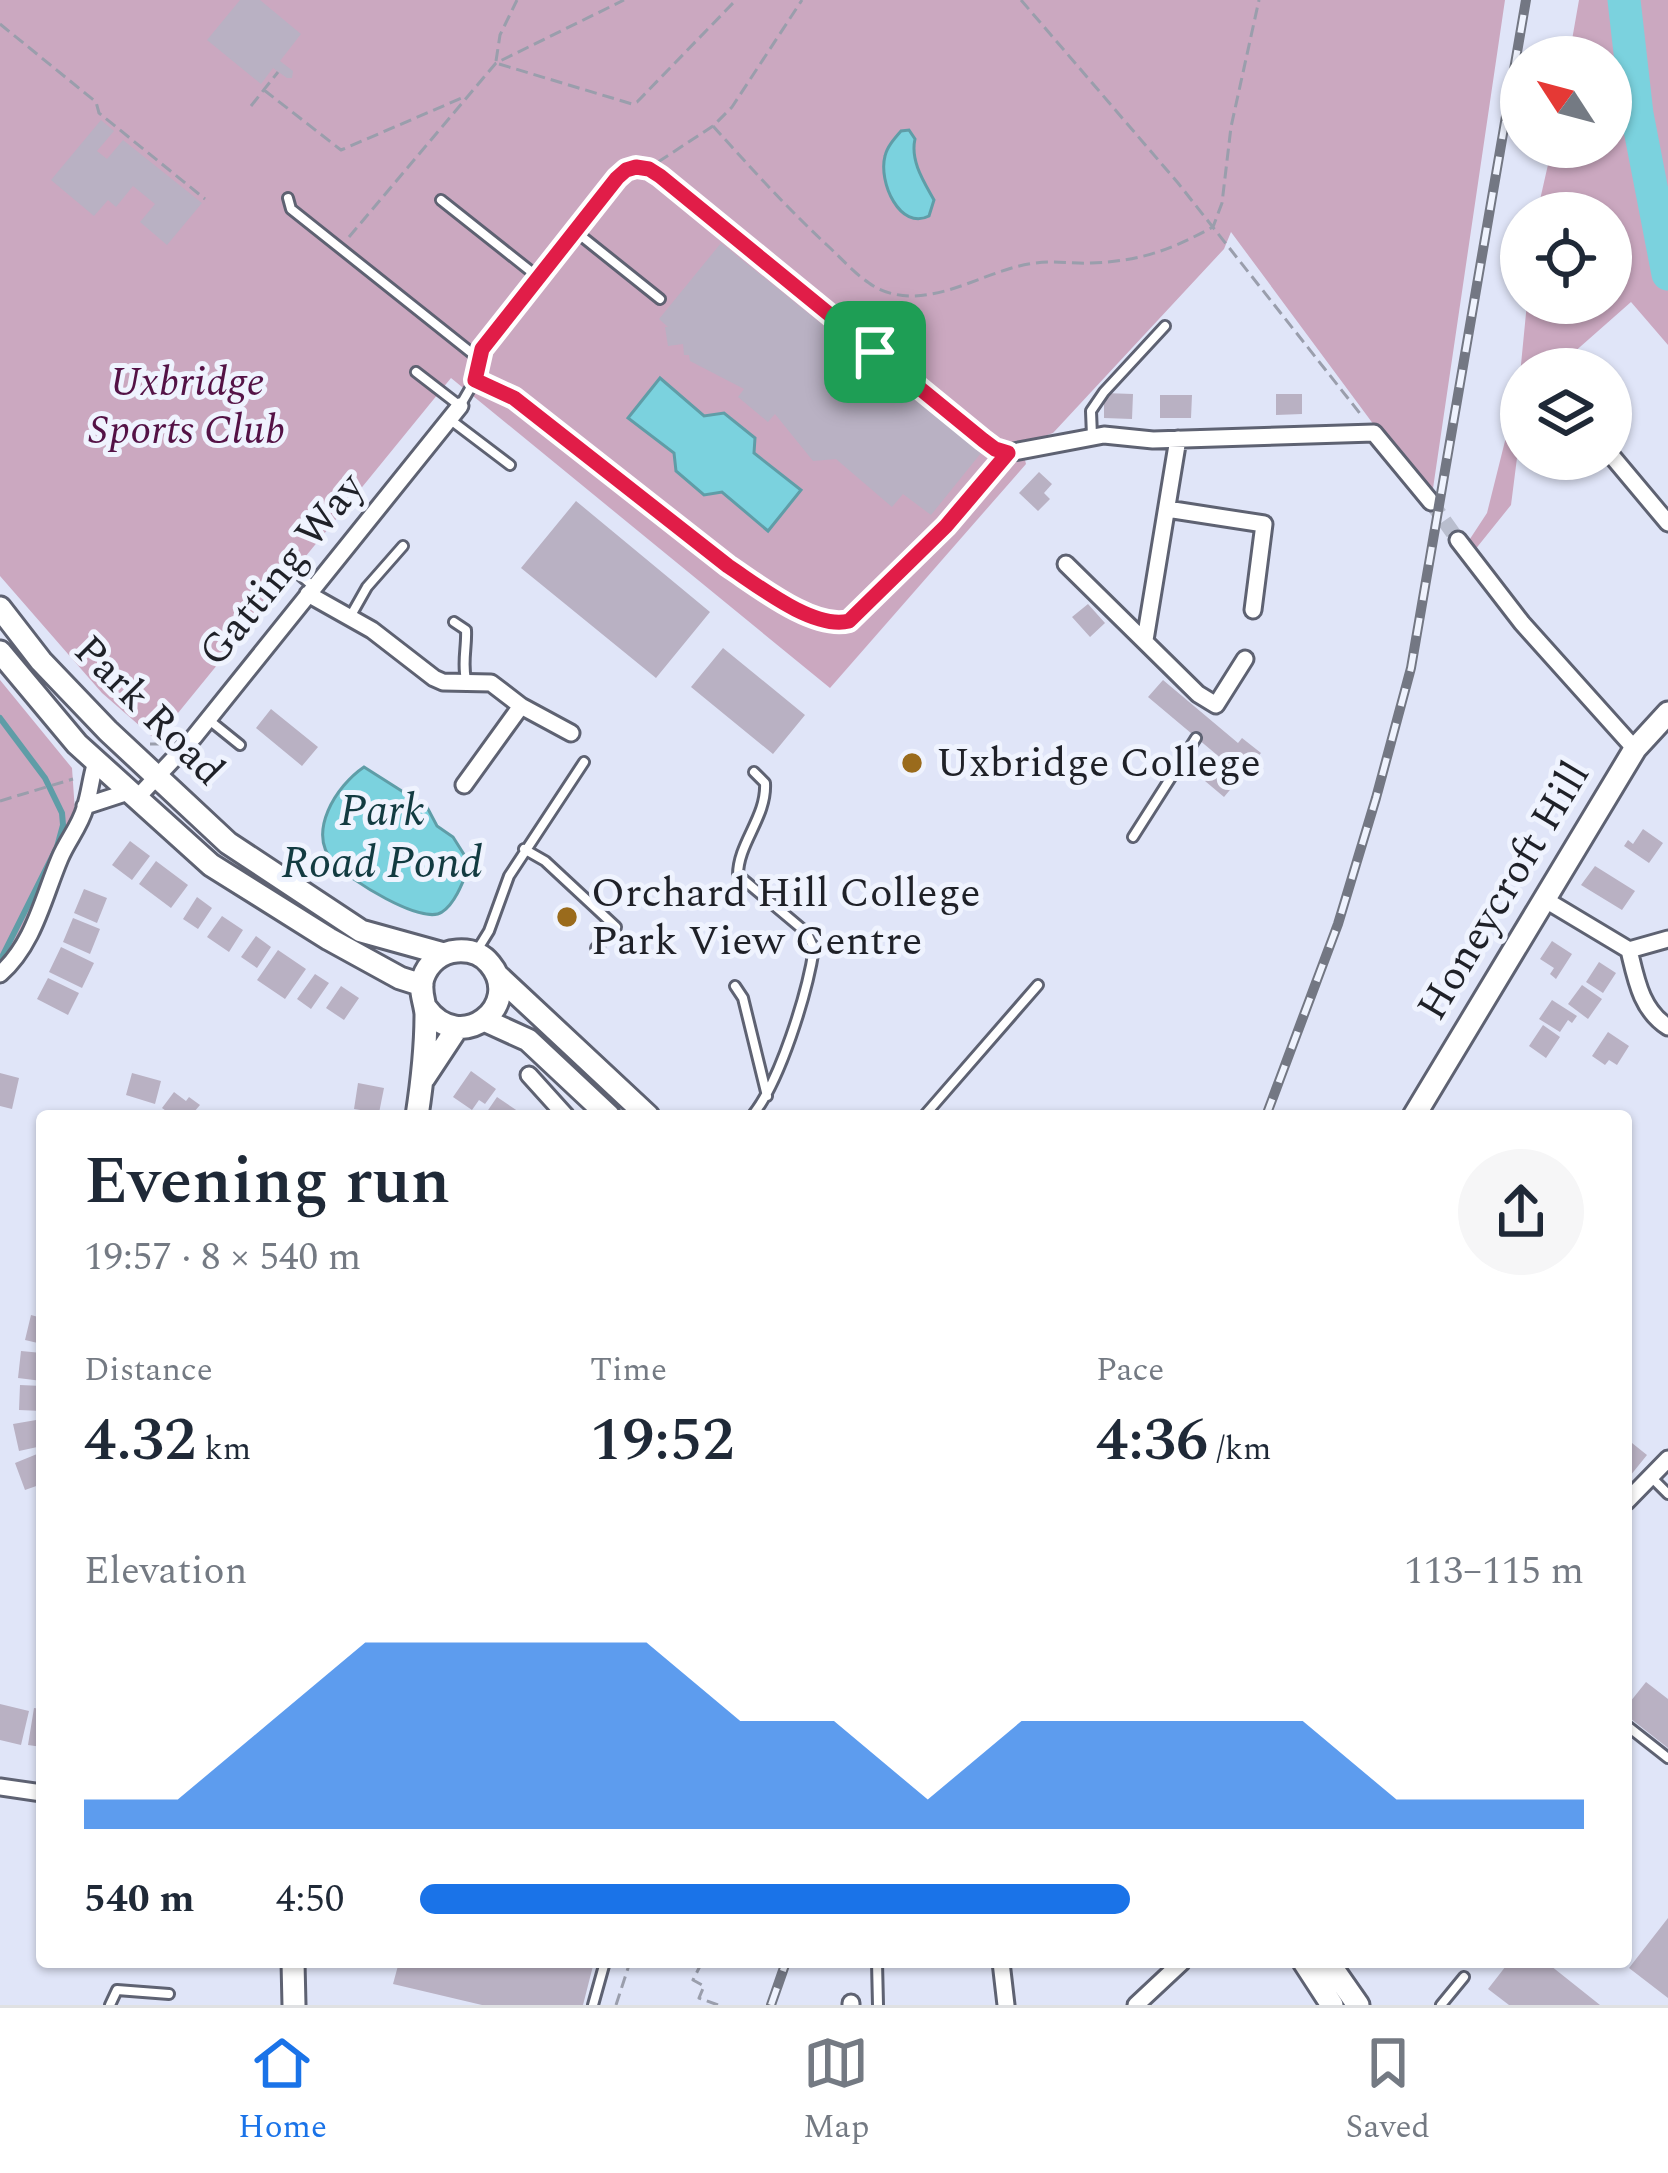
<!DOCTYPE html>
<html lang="en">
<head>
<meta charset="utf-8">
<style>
	body { margin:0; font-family:Spectral,serif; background:#f6f6f7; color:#1f2937; height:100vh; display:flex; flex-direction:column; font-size:45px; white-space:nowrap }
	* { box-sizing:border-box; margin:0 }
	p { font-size:39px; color:#747a83 }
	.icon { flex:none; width:66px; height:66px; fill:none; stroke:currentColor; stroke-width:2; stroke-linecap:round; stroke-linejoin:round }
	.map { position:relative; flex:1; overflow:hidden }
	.side { position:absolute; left:36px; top:1110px; width:1596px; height:858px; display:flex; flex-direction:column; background:#fff; border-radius:12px; box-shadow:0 3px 9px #0004 }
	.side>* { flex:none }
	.needle { width:78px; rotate:306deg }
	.tools { position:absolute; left:1500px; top:36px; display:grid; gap:24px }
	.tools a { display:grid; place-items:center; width:132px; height:132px; border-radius:50%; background:#fff; box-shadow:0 3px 9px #0004; font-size:60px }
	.pin { position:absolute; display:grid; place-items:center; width:102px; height:102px; color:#fff; margin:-51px; border-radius:24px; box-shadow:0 6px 18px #0006 }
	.round { display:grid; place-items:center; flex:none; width:126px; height:126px; border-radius:63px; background:#f6f6f7 }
	.headline { display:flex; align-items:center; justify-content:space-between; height:204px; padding:0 48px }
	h1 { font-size:66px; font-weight:600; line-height:90px }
	.stats { display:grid; grid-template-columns:repeat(3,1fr); gap:18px; height:204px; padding:12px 48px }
	.stats div { display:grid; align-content:center }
	.stats b { font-size:60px; font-weight:600 }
	.stats small { font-size:33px; font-weight:400 }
	.stats p { font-size:33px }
	.chart { height:336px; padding:24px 48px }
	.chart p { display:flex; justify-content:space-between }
	.chart svg { width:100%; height:216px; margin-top:12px; fill:#1a73e8; opacity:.7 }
	ul { padding:0 48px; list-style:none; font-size:39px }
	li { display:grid; grid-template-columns:192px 144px 1fr; align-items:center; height:90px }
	li i { height:30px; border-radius:15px; background:#1a73e8 }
	.menu { display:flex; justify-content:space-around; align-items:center; height:168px; border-top:3px solid #e0e1e3; background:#fff; font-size:33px; color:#747a83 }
	.menu a { display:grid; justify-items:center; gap:6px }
	.menu .current { color:#1a73e8 }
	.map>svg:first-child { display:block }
	.green { fill:#cba8c0 }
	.water { fill:#7bd2de; stroke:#5f9da7; stroke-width:3 }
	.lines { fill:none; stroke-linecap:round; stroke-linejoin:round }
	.stream { stroke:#5f9da7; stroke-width:6 }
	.river { stroke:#7bd2de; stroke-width:33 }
	.building { fill:#b9b1c3 }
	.street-tunnel { stroke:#b9bece; stroke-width:15; stroke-dasharray:15 8; stroke-linecap:butt }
	.lane-casing { stroke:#5e6272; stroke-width:14 }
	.street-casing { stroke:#5e6272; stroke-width:21 }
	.secondary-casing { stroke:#5e6272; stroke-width:27 }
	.path { stroke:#9a9eac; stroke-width:3; stroke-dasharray:12 6; stroke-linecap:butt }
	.lane { stroke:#fff; stroke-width:8 }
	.street { stroke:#fff; stroke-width:15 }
	.secondary { stroke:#fff; stroke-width:21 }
	.rail-casing { stroke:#737783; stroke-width:10 }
	.rail { stroke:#eff3fe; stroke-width:6; stroke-dasharray:18; stroke-linecap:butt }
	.route-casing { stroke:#fff; stroke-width:24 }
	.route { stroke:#e11d48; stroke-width:15 }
	.poi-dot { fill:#9a6b1c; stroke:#eff3fe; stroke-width:4.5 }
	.labels { text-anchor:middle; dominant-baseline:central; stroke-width:10; stroke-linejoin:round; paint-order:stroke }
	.park-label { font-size:42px; font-style:italic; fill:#541246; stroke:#eff3fe }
	.street-label { font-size:42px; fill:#1f2128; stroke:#eff3fe }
	.poi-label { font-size:42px; fill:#1f2128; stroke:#eff3fe; text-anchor:start }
	.water-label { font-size:45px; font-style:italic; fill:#123b41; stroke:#eff3fe }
</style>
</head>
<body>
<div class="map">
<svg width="1668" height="2005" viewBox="0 0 1668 2005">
	<rect width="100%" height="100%" fill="#e0e5f8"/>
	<path class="green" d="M0,0H1505L1431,502L1231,232L1224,249L1053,433L1021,444L1026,464L830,688L451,378L156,740L102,693L0,576Z
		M1579,0H1668V345L1631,302L1555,369H1521V455L1517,458L1511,505L1470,556L1464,548L1487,513L1519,385L1527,303H1611V213H1537L1552,147H1611V57H1569Z
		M0,680L72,768L76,826L46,901L0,972Z"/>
	<path class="water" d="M909,130L915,139C910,161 924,182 934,200L929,216C900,231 878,182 885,156C887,147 894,139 901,131Z
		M660,378L704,416L724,413L755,438L754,453L801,490L768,531L722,492L704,495L676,471L674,453L628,418Z
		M364,767L427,807L437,826L453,837L470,864C464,879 456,903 442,912C423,926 348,879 334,863C306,833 336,786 364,767Z"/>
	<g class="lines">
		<path class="stream" d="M0,718L45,778L62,813L63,825L57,847L0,961"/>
		<path class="river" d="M1624,0L1637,114L1668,274"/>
	</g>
	<path class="building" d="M240,0H260L301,34L280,61L293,71L292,78H287L273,68L261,84L207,40Z
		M101,120L114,131L97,151L107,159L123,140L202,203L167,245L140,222L155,204L133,186L116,207L108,200L94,216L51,180Z
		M721,243L981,453L931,515L903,494L892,507L836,459L813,461L775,414L768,422L738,397L744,389L690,361L689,355H684L683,344L668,346L665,327H668L659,319Z
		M1104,393L1133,394L1132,419L1104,418Z
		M1276,394H1302V414L1276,415Z
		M1160,395H1192L1191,418H1160Z
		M1039,472L1052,484L1044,493L1050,499L1038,511L1019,493Z
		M576,501L710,612L656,678L521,568Z
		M1088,604L1105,623L1090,637L1072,617Z
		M723,648L805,715L773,754L691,687Z
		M1163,680L1238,743L1242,738L1261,753L1224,797L1205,781L1223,760L1148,697Z
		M271,709L318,747L302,766L256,728Z
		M1643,829L1663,843L1649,863L1624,846L1628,840L1633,844Z
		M130,841L150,856L132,880L112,865Z
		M156,861L188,885L171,908L139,884Z
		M1595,866L1635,891L1622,910L1581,885Z
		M84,889L107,898L97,923L74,913Z
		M197,897L212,908L198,929L183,919Z
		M222,916L243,930L229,952L207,937Z
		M73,918L100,929L90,954L63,942Z
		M256,936L271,947L257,968L241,957Z
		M1552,941L1572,954L1556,979L1550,974L1554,968L1540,959Z
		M61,947L94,963L82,988L49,972Z
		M278,950L306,969L285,999L257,980Z
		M1599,962L1616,973L1603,993L1586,982Z
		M315,974L329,983L311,1009L297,999Z
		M48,978L79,993L68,1015L37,999Z
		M1582,985L1602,999L1588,1019L1568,1004Z
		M341,986L359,998L344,1020L326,1008Z
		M1552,1000L1577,1016L1572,1023L1568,1020L1560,1032L1539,1019Z
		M1543,1025L1560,1037L1546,1058L1529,1046Z
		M1608,1032L1629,1046L1617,1065L1609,1060L1605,1065L1592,1056Z
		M471,1071L496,1089L485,1104L479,1100L472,1110L453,1097Z
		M0,1073L19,1078L12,1109L0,1106Z
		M132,1073L161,1081L155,1104L126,1095Z
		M358,1083L384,1088L379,1113L354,1109Z
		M174,1092L186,1101L189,1097L200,1105L194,1112L200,1116H173L162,1108Z
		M497,1097L525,1116H484Z
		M31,1315L42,1318V1344L25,1340Z
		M21,1351L42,1353V1381L18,1378Z
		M20,1385L42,1386V1411L19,1410Z
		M42,1419V1446L19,1451L13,1424Z
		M1632,1443L1647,1455L1630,1476L1626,1473V1450Z
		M42,1452V1484L25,1490L15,1463Z
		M1646,1682L1668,1699V1748L1626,1715V1707Z
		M0,1704L29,1711L21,1745L0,1740Z
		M34,1708L42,1709V1747L28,1745Z
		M1668,1918V1998L1629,1968Z
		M399,1962H594L583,2005H482L393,1984Z
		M1509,1962H1546L1600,2005H1509L1488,1989Z"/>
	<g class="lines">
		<path class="street-tunnel" d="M1431,502L1458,540"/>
		<g class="lane-casing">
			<path id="lane" d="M288,198L291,209L478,358
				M441,200L538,277
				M575,231L660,299
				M416,372L460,406L475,380L482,349L617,179C631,164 644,165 660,176L983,440L995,449L1008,453L946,526L849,621C798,635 653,505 610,471C579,446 546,422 515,398L475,380
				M452,421L510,465
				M1092,436L1091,411L1104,392L1165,326
				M295,571L314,587
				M350,617L367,587L403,546
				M454,622L466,630C467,647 462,662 466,680
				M209,720L240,745
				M1133,837L1196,738
				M524,849L545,861L616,927L596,948
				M476,952L489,931L509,876L584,762
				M735,986L743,998L767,1096
				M752,1116C780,1082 807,994 814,949L807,933L738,875C738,843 767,817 765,783L754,772
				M924,1116L1038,985
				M1652,1478L1668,1494
				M1626,1725L1668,1758
				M877,1962L878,2005
				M110,2005L117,1990L169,1994
				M593,2005L605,1962
				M1441,2005L1464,1977"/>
		</g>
		<g class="street-casing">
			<path id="street" d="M1008,453L1104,435L1153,440L1374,433L1431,502
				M1611,455L1668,523
				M1167,509L1264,524L1253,610
				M1458,540L1522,623L1635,749
				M1066,564L1198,694L1216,705L1245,659
				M308,594L372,630L434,678L443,682L491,683L521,706L464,785
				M1145,640L1178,439
				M521,706L571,733
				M136,799L194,737L460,406
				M85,806L128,792
				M1544,899L1629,950L1668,939
				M1629,950C1636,979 1641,1010 1668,1027
				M0,974C34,944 43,898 60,858C67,841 80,826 85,808C90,793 91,777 96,762
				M529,1075L566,1116
				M1626,1502L1668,1459
				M0,1787L42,1793
				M1001,1962L1006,2005
				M851,2005V2003
				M1136,2005L1182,1962"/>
		</g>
		<g class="secondary-casing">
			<path id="secondary" d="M0,608L41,661L108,731L228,843L361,931L444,954
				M0,652L77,744L211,865L329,939L400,978L422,985
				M497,975L648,1116
				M484,1020L528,1040L609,1116
				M424,1078L457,1028
				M417,1116C422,1083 426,1048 426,1014C425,1002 419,991 423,978C428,963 441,952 457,951C470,950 482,954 490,964C524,1005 461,1056 426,1008
				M1414,1116L1635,749L1668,713
				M293,1962L294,2005
				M1304,1962L1332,2005
				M1328,1962L1358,2005"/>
		</g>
		<path class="path" d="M1021,0L1178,183L1362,416
			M0,24L96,102L99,113L205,199
			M496,61L500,35L517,0
			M499,64L632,104L637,102L736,0
			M264,90L341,150L464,97
			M251,106L278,72
			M713,126C750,167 787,208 828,246C841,258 854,273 869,283C881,292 897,296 912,296C957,295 993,268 1036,263C1054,260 1073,264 1091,263C1142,261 1170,250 1213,227L1222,203L1231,127L1259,0
			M658,162L713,126L732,107L802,0
			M349,237L496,63L624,0
			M150,744H158L169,738
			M0,801L73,779
			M702,1962L693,1980L704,1986L699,1998L718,2005
			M616,2005L630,1962"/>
		<use href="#lane" class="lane"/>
		<use href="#street" class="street"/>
		<use href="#secondary" class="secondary"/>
		<g class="rail-casing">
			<path id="rail" d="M1266,1116L1338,924L1376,798L1411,668L1526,0
				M771,2005L786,1962"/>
		</g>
		<use href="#rail" class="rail"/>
	</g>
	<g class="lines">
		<g class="route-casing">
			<path id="route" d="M636,167L649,169L660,176L983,440L995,449L1008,453L946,526L849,621C813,630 757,585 728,566L514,398L475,380L482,349L617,178L626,170Z"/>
		</g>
		<use href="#route" class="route"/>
	</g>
	<g class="poi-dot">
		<circle cx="912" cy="763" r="12"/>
		<circle cx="567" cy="917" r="12"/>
	</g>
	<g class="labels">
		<g class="park-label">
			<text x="187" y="382">Uxbridge<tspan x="187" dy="48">Sports Club</tspan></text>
		</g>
		<g class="street-label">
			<text transform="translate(282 570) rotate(-51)">Gatting Way</text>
			<text transform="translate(149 711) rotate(45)">Park Road</text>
			<text transform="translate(1504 891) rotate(-59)">Honeycroft Hill</text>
		</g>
		<g class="poi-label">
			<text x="936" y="763">Uxbridge College</text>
			<text x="591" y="893">Orchard Hill College<tspan x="591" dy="48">Park View Centre</tspan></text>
		</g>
		<g class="water-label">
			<text x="382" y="811">Park<tspan x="382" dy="52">Road Pond</tspan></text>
		</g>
	</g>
</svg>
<div class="tools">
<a><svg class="needle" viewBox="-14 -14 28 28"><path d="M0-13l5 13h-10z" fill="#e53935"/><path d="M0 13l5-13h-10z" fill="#747a83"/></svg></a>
<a><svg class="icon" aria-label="locate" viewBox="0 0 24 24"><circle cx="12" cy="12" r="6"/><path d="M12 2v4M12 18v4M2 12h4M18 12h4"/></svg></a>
<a><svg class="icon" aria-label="layers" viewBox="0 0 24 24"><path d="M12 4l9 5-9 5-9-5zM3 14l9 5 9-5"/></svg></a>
</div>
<div class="pin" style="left:875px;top:352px;background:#1e9e55"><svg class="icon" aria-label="arrive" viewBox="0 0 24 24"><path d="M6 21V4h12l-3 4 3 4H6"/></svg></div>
<section class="side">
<div class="headline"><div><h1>Evening run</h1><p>19:57 · 8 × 540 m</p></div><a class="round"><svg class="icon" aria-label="share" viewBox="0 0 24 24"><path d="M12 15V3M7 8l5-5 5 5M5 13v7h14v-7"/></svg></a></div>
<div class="stats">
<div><p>Distance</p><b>4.32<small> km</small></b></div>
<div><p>Time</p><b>19:52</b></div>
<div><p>Pace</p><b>4:36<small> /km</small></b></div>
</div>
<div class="chart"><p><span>Elevation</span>113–115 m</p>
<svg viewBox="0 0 160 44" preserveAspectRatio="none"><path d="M0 44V38L10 38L20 22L30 6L40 6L50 6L60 6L70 22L80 22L90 38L100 22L110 22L120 22L130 22L140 38L150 38L160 38V44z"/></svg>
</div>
<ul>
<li><b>540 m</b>4:50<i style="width:61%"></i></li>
</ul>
</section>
</div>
<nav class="menu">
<a class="current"><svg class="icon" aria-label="home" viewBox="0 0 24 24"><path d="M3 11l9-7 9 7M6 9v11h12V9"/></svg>Home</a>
<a><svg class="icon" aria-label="map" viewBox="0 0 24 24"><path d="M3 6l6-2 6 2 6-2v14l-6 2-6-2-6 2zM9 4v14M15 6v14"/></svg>Map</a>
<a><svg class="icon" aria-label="saved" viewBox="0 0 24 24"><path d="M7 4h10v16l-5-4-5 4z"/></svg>Saved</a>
</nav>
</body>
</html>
